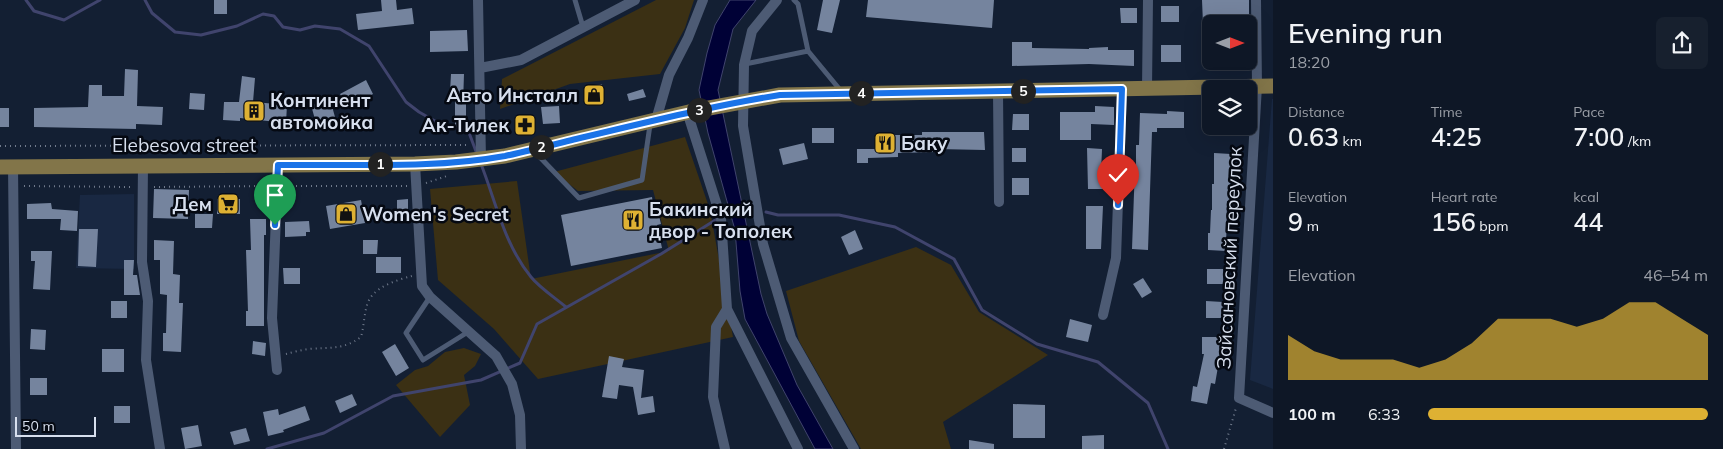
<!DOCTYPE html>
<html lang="en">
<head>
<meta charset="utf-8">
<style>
	body { margin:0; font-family:Mulish,sans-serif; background:#17202e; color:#f1f3f6; height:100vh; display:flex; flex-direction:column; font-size:19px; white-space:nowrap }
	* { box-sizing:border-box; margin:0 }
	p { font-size:16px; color:#9b9fa7 }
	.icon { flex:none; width:28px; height:28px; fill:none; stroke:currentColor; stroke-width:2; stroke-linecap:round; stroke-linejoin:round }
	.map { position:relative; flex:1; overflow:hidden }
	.sheet { display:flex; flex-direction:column; background:#0e1726; width:450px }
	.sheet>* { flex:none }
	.needle { width:32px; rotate:90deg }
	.controls { position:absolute; left:1202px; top:15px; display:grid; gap:10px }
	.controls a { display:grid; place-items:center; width:55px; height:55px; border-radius:8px; background:#0e1726; box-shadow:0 5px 20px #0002,0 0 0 1px #2e3643; font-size:25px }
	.scale { position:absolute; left:15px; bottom:12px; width:81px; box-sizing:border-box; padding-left:5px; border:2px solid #d7dfee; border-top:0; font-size:14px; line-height:18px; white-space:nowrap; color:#d7dfee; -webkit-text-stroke:4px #050912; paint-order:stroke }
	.pin { position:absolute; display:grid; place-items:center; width:42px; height:42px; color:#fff; margin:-51px -21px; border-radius:50% 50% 50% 0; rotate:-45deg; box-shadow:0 0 5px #0007 }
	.pin .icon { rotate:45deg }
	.km { position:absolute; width:25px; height:25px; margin:-12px; border-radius:50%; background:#222; color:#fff; font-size:14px; line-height:25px; text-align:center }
	.round { display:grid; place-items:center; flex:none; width:52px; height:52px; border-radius:8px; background:#17202e }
	.head { display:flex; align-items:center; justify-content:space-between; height:85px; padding:0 15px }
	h1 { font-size:28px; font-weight:600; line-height:38px }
	.figures { display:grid; grid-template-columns:repeat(3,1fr); gap:8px; height:85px; padding:5px 15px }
	.figures div { display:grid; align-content:center }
	.figures b { font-size:25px; font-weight:600 }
	.figures small { font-size:14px; font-weight:400 }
	.figures p { font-size:14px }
	.chart { height:140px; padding:10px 15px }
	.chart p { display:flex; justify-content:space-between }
	.chart svg { width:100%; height:90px; margin-top:5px; fill:#deb133; opacity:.7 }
	ul { padding:0 15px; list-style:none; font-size:16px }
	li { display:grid; grid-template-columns:80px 60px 1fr; align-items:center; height:38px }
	li i { height:12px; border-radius:6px; background:#deb133 }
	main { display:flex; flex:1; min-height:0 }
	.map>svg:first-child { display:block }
	.built { fill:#192842 }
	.green { fill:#3b3014 }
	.water { fill:#000136; stroke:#40446d }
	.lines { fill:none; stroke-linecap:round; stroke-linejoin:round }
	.stream { stroke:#40446d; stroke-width:3 }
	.building { fill:#75849e }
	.path { stroke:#707a8c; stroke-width:2; stroke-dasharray:1 4; stroke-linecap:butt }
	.lane { stroke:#4d5b74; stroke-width:5 }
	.street { stroke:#4d5b74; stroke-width:10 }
	.primary { stroke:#827549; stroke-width:15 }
	.route-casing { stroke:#fff; stroke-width:10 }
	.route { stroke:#1a73e8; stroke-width:6 }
	.labels { text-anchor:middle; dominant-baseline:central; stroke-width:5; stroke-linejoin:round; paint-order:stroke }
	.poi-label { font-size:19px; font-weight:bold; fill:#d7dfee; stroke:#050912; text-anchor:start }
	.street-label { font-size:19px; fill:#d7dfee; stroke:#050912 }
</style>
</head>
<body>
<main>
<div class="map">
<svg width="1273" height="449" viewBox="0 0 1273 449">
	<rect width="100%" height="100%" fill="#131f33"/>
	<path class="built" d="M1272,99H1273V389L1250,380Z
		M134,194V269L76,268L80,195Z"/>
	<path class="green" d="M656,0H694L685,28L660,74L570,84L500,109L502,79Z
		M685,137L710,210L733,337L538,379L494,329L438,280L430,189L517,181L531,279L669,251L653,190L578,191L554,172Z
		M916,247L951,265L979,312L1048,355L943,422L951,449H861L799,341L786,291Z
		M464,348L481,354L475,366L464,375L470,405L440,437L396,385L415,370L428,366L445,352Z"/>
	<path class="water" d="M730,0H756L733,29L718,90L761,294L767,314L797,385L833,449H815L745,319L740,291L735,230L708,133L699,90L707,53L715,25Z"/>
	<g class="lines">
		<path class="stream" d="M26,0L34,11L64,20L100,0
			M145,0L152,13L175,32L201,35L237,26L263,14L274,16L283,27L300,30L315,26L340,29L369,46L406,102L419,112L442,125L468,130L477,154
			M481,164C496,202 504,244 531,277C540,288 554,297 566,307
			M744,207L748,208
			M766,212L778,215H839L895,227L954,259L982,310L1037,344L1098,362L1148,403L1168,449
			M267,449L324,433L393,396L481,380L520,363L537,324L661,254L733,209"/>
	</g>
	<path class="building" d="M214,0H227V14H214Z
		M381,0H396L397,10L412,8L414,24L358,30L356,14L382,11Z
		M823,0H840L832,33L817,30Z
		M868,0H994L992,28L866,17Z
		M1202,0H1249V22L1203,24Z
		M1161,6H1179V22H1161Z
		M1120,8H1137V23H1121Z
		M467,30L468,51L430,52V31Z
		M1012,42H1032V48L1089,49V48L1108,47V50H1134V66L1089,64L1012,66Z
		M1161,45H1181V62H1161Z
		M125,69L138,70L137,106L163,107L162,125L136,124V129L34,127V108L88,107L89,85H102V96H124Z
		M451,74H464L463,104H466V120H463V127H455V92H450Z
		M242,76L255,78L253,102L287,105L286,123L240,118V121L223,120L224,102H239Z
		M366,80L373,94L348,108L340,94Z
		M602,84L604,102L587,104L585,86Z
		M643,89L646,97L629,101L627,94Z
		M190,93L205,94L204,110L189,109Z
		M330,99L335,117L316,123L311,105Z
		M559,106L560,123L543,124L541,107Z
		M1095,106L1114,107V125L1091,124V140H1060V112H1095Z
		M0,108H9V127H0Z
		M1167,111L1184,112V128H1157V132H1152L1148,250L1132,249L1135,165H1136V145H1139L1140,113L1167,114Z
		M1013,114H1029V130H1012Z
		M812,128H834V143H812Z
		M922,132H984L985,150L936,149V152L898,153V157L868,158V163H857V149H881V135H922Z
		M804,143L808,159L783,165L779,149Z
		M1012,148H1026V162H1012Z
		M1087,148L1102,149L1101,174H1104V189H1088Z
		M1214,153L1231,154L1230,201H1227L1226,251L1208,250V233H1210L1211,210H1212V184H1214Z
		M1012,178H1029V195H1012Z
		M154,189L189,190L188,219L153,218Z
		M652,197L653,204L656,203L661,224L657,225L662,248L571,266L561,215Z
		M217,199H240V214H217Z
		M408,199V220L397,221V200Z
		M361,200L365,223L330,229L326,206Z
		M51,203L52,209L78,211L77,231L60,230L61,219H27V204Z
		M1086,206H1103L1101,249H1086Z
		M195,214H213L212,228H195Z
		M250,219H266V235H264V326H246V311H248L246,250H251Z
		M309,221L310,232H306V236L285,237V222Z
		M79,229H98L96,267L78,266Z
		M855,230L863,249L849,255L841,237Z
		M154,240L174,241L173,274L180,275L179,303H183L181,352L163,351V333H166L167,295L160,294V260H154Z
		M363,240H378L377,254H363Z
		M31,251H52L50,290L33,289L35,261H31Z
		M376,257H401V273H376Z
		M124,260H134L133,275H137L140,295H124Z
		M283,268H300V284H284Z
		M1207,269H1223V284H1207Z
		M1143,278L1152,292L1142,298L1133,284Z
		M111,301H127V318H111Z
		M1206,301L1223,302V318H1206Z
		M1070,319L1092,325L1088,342L1066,337Z
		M31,329L46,330L45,350L30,349Z
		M1202,337H1220L1219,361L1215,384L1211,383L1207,404L1191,401L1193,386L1197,387L1204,354H1202Z
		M253,341L266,343L265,356L252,354Z
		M395,344L409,368L396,376L382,352Z
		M102,349H124V372H102Z
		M609,356L624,359L622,367L644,370L641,398L653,396L655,412L638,415L633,387L619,385L617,399L602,397Z
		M30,378H47V395H30Z
		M352,394L357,405L340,413L335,401Z
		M1013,404L1045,405V438H1013Z
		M114,406H130V423H114Z
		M305,406L310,420L283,430L284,432L268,436L263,412L278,409L279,415Z
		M198,425L202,446L185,449L181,428Z
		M246,428L250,441L234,445L230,432Z
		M1104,435V449H1082V436Z
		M969,440L994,444V449H969Z"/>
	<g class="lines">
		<path class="path" d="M0,146L470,145
			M426,183L447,176
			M24,186L132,187
			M286,186H407
			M154,187L267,186
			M286,354C293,352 301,350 309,349C330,347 343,350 361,337C364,326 364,315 367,305C372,287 397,280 412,276
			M1224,449L1236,408"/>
		<path class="lane" d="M575,0L583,27
			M794,0L798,4L808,51
			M745,64L808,51L841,91
			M534,151L579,198L642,180L650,125
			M430,297L406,333L423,360L468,332"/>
		<path class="street" d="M478,0L481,159
			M777,0L752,31L744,65L743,126L763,244L791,338L854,449
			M1256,0L1257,86L1239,398L1273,413
			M480,68L521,60L635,0
			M1147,89L1148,0
			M998,91L999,202
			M688,112L690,121L721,218L727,309L798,449
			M656,120L669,75L688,38L703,0
			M415,164L422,286L430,297L496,356L512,384L520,415L521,449
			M13,166L16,449
			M143,166L142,262L148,301L146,360L160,449
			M1103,315L1116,258L1122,89
			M277,370L272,318L278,165
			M725,449L713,397L716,327L727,309"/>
		<path class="primary" d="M0,167L415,164L456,162L505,156L693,111L780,95L1273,86"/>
	</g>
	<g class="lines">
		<g class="route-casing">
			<path id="route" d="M275,225L278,165C351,164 434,169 505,156C529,151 552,145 576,139C644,123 711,106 780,95L1122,89L1118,205"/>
		</g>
		<use href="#route" class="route"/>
	</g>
	<defs>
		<g id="shop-square" transform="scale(1.125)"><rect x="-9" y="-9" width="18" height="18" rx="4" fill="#deb133" stroke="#050912"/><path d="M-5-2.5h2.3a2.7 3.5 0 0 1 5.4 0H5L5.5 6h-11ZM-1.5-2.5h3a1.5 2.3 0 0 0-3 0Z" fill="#111"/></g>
		<g id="building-square" transform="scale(1.125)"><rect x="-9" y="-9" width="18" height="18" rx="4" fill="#deb133" stroke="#050912"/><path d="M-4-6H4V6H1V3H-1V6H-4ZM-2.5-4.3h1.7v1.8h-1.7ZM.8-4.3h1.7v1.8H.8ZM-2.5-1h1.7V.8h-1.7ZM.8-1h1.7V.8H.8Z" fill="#111"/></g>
		<g id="pharmacy-square" transform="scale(1.125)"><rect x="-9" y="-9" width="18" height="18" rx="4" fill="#deb133" stroke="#050912"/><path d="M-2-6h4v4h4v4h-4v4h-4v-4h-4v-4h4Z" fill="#111"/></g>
		<g id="restaurant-square" transform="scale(1.125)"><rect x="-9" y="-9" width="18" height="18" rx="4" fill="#deb133" stroke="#050912"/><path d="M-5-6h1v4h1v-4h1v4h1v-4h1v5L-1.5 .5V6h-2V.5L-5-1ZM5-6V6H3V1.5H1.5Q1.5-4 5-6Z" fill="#111"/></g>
		<g id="supermarket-square" transform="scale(1.125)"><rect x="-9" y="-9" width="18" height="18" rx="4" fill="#deb133" stroke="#050912"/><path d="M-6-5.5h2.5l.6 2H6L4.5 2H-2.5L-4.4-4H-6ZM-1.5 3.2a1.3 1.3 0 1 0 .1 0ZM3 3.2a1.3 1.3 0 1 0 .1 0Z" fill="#111"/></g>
	</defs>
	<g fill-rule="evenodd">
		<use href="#shop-square" x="594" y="95"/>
		<use href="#building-square" x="254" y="111"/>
		<use href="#pharmacy-square" x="525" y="125"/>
		<use href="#restaurant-square" x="885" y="143"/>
		<use href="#supermarket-square" x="228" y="204"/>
		<use href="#shop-square" x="346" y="214"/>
		<use href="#restaurant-square" x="633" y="220"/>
	</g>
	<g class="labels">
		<g class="poi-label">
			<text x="578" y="95" text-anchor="end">Авто Инсталл</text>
			<text x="270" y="100">Континент<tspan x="270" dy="22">автомойка</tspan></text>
			<text x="509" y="125" text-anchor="end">Ак-Тилек</text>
			<text x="901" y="143">Баку</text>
			<text x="212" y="204" text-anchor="end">Дем</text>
			<text x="649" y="209">Бакинский<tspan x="649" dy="22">двор - Тополек</tspan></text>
			<text x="362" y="214">Women's Secret</text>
		</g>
		<g class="street-label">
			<text x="184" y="145">Elebesova street</text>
			<text transform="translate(1229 258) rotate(-87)">Зайсановский переулок</text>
		</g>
	</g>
</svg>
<div class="controls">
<a><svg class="needle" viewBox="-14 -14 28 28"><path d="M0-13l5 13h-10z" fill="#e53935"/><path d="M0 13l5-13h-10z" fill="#9b9fa7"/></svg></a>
<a><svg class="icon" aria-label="layers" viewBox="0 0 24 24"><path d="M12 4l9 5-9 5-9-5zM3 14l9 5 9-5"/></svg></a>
</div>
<div class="scale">50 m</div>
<div class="pin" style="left:275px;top:225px;background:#1e9e55"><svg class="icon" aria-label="arrive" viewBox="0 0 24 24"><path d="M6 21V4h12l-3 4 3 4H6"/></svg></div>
<div class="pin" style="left:1118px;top:205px;background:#d93025"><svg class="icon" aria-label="check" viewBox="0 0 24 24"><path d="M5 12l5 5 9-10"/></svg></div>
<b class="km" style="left:380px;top:164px">1</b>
<b class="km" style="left:541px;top:147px">2</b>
<b class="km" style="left:699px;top:110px">3</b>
<b class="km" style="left:861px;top:93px">4</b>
<b class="km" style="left:1023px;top:91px">5</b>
</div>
<section class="sheet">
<div class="head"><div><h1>Evening run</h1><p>18:20</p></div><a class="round"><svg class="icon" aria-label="share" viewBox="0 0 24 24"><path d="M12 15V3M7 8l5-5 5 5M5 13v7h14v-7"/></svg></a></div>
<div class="figures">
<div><p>Distance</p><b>0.63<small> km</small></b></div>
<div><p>Time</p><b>4:25</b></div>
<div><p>Pace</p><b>7:00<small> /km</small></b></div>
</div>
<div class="figures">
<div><p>Elevation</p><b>9<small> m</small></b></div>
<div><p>Heart rate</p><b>156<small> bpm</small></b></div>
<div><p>kcal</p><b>44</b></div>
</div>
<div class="chart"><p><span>Elevation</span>46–54 m</p>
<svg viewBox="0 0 160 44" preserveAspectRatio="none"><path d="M0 44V22L10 30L20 34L30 34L40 34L50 38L60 34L70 26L80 14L90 14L100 14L110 18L120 14L130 6L140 6L150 14L160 22V44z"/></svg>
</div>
<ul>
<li><b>100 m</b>6:33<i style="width:100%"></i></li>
</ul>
</section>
</main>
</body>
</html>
